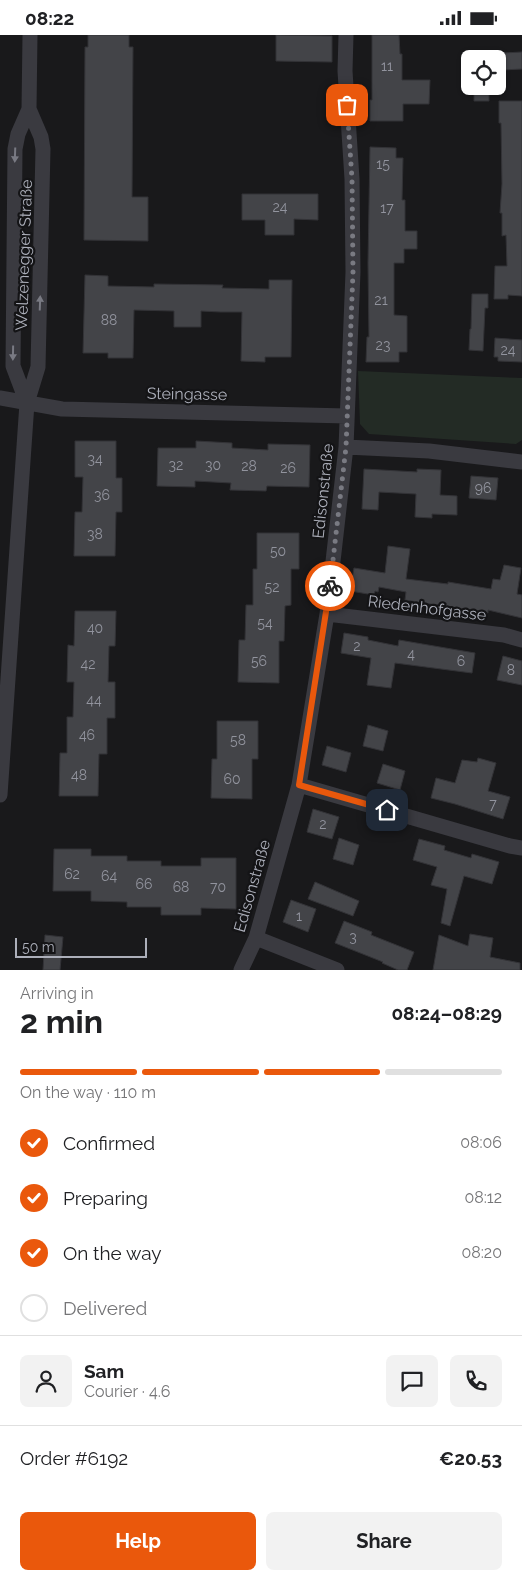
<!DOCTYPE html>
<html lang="en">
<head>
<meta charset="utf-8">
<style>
  body { margin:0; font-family:Raleway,sans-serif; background:#f2f2f2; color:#202124; height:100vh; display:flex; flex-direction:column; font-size:19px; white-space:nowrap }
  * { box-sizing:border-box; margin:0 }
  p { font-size:16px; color:#757577 }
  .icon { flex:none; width:28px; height:28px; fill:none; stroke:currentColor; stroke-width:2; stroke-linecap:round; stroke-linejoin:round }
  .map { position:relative; height:935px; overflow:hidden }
  .side { display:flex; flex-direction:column; background:#fff; flex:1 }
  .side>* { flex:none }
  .fabs { position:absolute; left:461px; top:15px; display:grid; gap:10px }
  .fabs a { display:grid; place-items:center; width:45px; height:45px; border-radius:8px; background:#fff; box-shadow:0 1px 4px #0004; font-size:25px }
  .scale { position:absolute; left:15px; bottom:12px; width:132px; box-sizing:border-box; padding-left:5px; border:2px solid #acafba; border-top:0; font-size:14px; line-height:18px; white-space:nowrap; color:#acafba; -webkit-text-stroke:4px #141416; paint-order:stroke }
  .pin { position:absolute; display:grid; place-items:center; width:42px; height:42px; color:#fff; margin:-21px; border-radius:10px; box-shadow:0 2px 8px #0006 }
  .courier { position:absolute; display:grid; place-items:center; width:50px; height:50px; margin:-25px; border:4px solid #ea580c; border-radius:50%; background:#fff; color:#222; box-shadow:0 1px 6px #0007 }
  .headline em { font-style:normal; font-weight:700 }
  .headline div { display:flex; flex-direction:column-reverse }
  .headline { display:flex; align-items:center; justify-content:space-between; height:85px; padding:0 20px }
  h1 { font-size:32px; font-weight:700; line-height:38px }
  .bar { display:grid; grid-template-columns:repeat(4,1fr); gap:8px 5px; align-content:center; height:60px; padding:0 20px }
  .bar i { height:6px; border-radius:4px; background:#e0e0e0 }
  .bar .active { background:#ea580c }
  .bar p { grid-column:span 4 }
  .line { display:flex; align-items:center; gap:12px; padding:0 20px; border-top:1px solid #e0e0e0 }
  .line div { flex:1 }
  .round { display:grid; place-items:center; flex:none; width:52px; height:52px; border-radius:8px; background:#f2f2f2 }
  ol { padding:0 20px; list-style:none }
  li { display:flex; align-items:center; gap:15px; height:55px }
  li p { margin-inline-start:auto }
  li .icon { padding:5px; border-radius:50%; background:#ea580c; color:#fff; stroke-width:4 }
  li:last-child { color:#757577 }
  li i { width:28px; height:28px; border:2px solid #e0e0e0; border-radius:50% }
  .action { display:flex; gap:10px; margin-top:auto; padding:10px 20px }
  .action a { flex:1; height:58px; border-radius:8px; background:#ea580c; color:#fff; font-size:20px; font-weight:700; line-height:58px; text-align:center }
  .action a+a { background:#f2f2f2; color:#202124 }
  .status { display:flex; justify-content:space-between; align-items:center; height:35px; padding:0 25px; background:#fff; direction:ltr }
  .status svg { height:14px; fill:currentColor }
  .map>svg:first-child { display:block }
  .green { fill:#232b25 }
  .building { fill:#434448; stroke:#333337 }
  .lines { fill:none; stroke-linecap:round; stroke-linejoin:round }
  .street { stroke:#3a3a40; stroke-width:15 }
  .oneway { fill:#797a83 }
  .done { stroke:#797a82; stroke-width:5; stroke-dasharray:0 9 }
  .route { stroke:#ea580c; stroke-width:6 }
  .labels { text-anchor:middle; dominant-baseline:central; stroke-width:4.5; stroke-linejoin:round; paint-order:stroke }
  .number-label { font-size:14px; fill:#92949e }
  .street-label { font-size:16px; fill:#acafba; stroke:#141416 }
</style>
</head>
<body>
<div class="status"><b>08:22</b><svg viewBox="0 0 49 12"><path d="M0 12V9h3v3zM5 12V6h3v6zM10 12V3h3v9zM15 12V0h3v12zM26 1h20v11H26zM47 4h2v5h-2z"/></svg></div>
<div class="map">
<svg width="522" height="935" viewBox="0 0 522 935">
  <rect width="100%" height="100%" fill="#19191b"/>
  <path class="green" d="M358 336 522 343V405L516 409 369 399 360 389Z"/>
  <path class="building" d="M88 0H129V12H133L132 162H148V206L84 205 85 12H88Z
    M276 0 332 1V27L276 26Z
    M372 0H399L400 19H402V45H430L429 69H403V86H370V65H372Z
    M522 17V34L503 35V18Z
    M474 51H489V66H474Z
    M499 66H522V261L508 260V264H494L495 231H507L506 200 502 201V178H500L502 149 501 88H499Z
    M370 112 396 113V123H403L402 165H405V196H417V214H404V228H394V280L407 281V317H399V327H366L367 302H369L368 228Z
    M242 159H318V185L294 184V200H265V185H242Z
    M85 240 108 241V251L154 252V249L223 250 222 253 269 254V245H292L291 322H265V327L241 326 242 277H221L201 276V292H174V276L134 275 133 323H108V318H83Z
    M472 259H488V273H485L483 316 469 315 470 294H471Z
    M495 303 522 305V327L498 326V322H494Z
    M75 406H116V443H122V477H116L115 521H74L75 477H82L83 442H75Z
    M196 406 232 408V413L268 415V409L310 410 309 452 267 451 266 456 230 455 231 448 195 446V452L157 451 158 413H196Z
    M364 434 417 437V434L441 435 440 460 457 461V480L432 479V483L415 482 416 459 379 457 378 475 362 474Z
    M471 441 498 443 496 465 469 463Z
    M257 498H299V534H291V570L285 571 284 606H279V648L238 647 239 605H245L246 570H253V534H257Z
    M388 511 410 514 406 544 448 549V547L491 554 493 544 500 545 504 530 521 533 517 559 522 560V583L488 575V578L405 565 406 557 379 552 378 557 375 556 374 560 350 556 354 533 385 538Z
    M75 576H116L115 611H109L108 647H115V683H107V719H99L98 761H59L60 718H67V682H73L74 647H67L68 610 74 611Z
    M344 598 368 602V605L398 611 399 605 475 618 472 638 395 628 391 653 367 650 371 623 341 618Z
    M503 621 522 626V650L497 645Z
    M217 686H258V724H252V764L211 763 212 724H217Z
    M368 690 388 696 383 716 363 711Z
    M327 711 351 718 346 737 322 730Z
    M478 723 496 728 488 756 510 762 503 784 455 769 431 763 436 743 455 748 462 725 477 727Z
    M383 729 405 736 400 755 377 748Z
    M313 774 339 782 332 804 307 797Z
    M339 803 359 810 353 830 333 824Z
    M419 804 445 811 444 815 471 823 472 819 499 827 492 849 464 841 450 891 441 888 447 854 431 850 437 832 413 825Z
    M54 814H91V821H127V826H161V831H201V823H236V874L201 873V880H161V872H127V867L91 866V856H53Z
    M315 847 359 866 353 881 308 864Z
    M291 865 316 874 308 897 283 887Z
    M344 886 372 897 371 900 414 917 407 935H398L382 928 383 927 335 908Z
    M470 899 493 903 490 922 520 928V935H433L439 900 468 911Z
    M45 900 63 902 60 935H43Z"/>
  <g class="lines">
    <path class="street" d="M0 363 62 374 347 381
      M27 368 13 331 15 114 18 99 29 74 30 0
      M346 412 429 416 522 427
      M327 579 504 600 522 605
      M299 750 510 811 522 813
      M0 760 27 368 38 332 43 114 41 102 29 74
      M256 903 337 935
      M241 935 256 903 299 750 327 579 346 412 353 237 352 144 345 36 346 0"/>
  </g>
  <defs><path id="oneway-solid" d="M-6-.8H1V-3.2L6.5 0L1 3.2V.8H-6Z" transform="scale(1.25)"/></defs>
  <g class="oneway">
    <use href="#oneway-solid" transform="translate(15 120) rotate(92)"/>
    <use href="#oneway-solid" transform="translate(40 268) rotate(-88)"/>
    <use href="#oneway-solid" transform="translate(13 318) rotate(91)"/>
  </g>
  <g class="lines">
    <path class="done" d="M330 551 346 412 353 237 352 144 347 70"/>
    <path class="route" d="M330 551 299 750 387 775"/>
  </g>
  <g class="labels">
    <g class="number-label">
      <text x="387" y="31">11</text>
      <text x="383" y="129">15</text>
      <text x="280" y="172">24</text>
      <text x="387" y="173">17</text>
      <text x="381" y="265">21</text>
      <text x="109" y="285">88</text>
      <text x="383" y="310">23</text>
      <text x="508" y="315">24</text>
      <text x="95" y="424">34</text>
      <text x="176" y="430">32</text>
      <text x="213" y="430">30</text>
      <text x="249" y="431">28</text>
      <text x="288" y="433">26</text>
      <text x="483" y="453">96</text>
      <text x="102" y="460">36</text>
      <text x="95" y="499">38</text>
      <text x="278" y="516">50</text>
      <text x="272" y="552">52</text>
      <text x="265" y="588">54</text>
      <text x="95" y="593">40</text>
      <text x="357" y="611">2</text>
      <text x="411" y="619">4</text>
      <text x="259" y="626">56</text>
      <text x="461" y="626">6</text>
      <text x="88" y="629">42</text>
      <text x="511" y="635">8</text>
      <text x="94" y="665">44</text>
      <text x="87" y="700">46</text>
      <text x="238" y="705">58</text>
      <text x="79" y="740">48</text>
      <text x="232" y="744">60</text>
      <text x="493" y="769">7</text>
      <text x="323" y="789">2</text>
      <text x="72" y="839">62</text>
      <text x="109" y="841">64</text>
      <text x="144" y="849">66</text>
      <text x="181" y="852">68</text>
      <text x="218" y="852">70</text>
      <text x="299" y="881">1</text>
      <text x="353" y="902">3</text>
    </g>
    <g class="street-label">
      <text transform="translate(24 220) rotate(-88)">Welzenegger Straße</text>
      <text transform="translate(187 359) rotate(1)">Steingasse</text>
      <text transform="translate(323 456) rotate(-84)">Edisonstraße</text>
      <text transform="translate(427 573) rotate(7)">Riedenhofgasse</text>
      <text transform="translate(252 851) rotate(-74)">Edisonstraße</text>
    </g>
  </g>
</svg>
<div class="fabs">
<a><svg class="icon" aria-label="locate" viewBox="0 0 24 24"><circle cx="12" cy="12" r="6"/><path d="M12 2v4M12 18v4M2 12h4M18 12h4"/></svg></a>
</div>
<div class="scale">50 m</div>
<div class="pin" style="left:347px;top:70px;background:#ea580c"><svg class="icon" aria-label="bag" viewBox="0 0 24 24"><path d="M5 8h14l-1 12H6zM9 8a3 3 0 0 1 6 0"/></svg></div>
<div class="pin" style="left:387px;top:775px;background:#1f2937"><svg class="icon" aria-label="home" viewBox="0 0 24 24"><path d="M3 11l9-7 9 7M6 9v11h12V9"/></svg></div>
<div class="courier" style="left:330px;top:551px"><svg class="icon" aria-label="bike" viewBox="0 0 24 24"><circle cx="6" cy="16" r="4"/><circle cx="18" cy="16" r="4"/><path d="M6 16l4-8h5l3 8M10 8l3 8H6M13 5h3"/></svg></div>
</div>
<section class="side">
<div class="headline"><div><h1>2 min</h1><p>Arriving in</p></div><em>08:24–08:29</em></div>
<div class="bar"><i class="active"></i><i class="active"></i><i class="active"></i><i></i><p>On the way · 110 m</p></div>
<ol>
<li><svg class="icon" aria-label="check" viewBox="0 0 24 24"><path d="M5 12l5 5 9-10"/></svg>Confirmed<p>08:06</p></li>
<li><svg class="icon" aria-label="check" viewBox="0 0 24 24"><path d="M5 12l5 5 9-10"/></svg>Preparing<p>08:12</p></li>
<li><svg class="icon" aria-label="check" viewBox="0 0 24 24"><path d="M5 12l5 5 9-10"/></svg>On the way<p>08:20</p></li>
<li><i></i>Delivered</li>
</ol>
<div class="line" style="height:90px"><a class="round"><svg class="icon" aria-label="person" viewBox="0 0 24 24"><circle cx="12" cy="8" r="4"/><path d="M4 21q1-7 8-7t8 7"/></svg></a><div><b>Sam</b><p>Courier · 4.6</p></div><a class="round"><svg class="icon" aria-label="chat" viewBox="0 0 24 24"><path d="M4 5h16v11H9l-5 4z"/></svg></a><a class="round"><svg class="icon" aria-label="phone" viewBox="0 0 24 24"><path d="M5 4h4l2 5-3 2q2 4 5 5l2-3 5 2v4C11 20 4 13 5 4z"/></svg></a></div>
<div class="line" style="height:65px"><div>Order #6192</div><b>€20.53</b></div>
<div class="action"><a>Help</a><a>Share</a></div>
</section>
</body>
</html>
